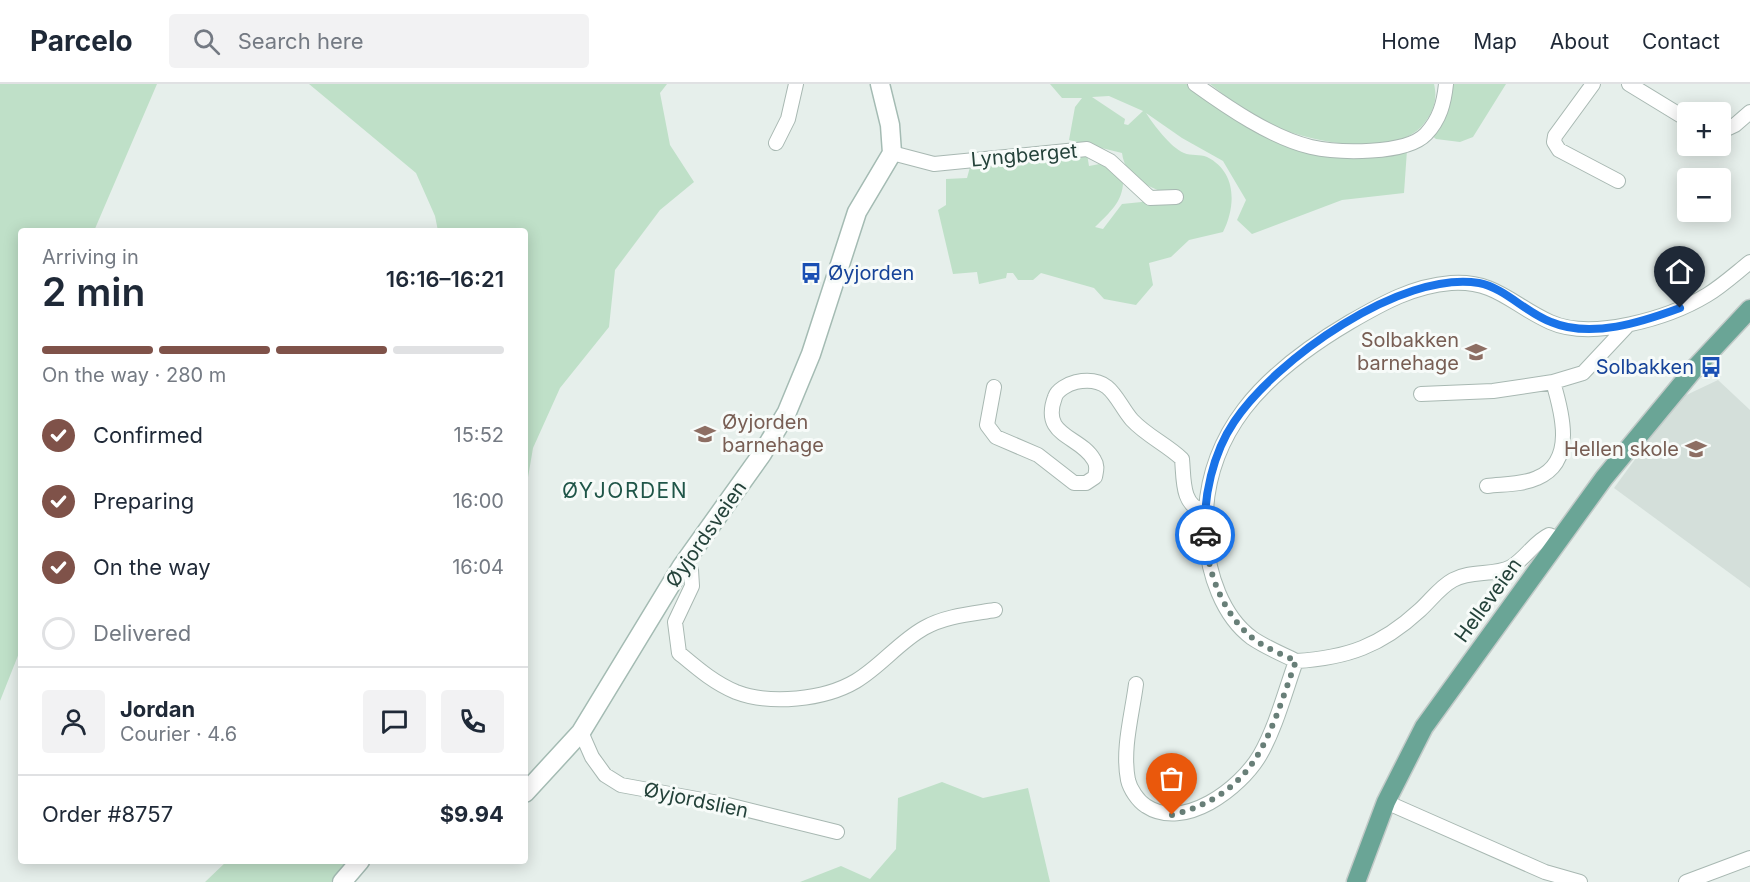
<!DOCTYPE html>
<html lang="en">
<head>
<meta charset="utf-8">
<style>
  body { margin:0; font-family:Inter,sans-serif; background:#f2f2f3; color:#1f2937; height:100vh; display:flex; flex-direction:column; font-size:22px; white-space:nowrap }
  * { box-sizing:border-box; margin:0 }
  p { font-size:20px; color:#747a83 }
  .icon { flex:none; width:33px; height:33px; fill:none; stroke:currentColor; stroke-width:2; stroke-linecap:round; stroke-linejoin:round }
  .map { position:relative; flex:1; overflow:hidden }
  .side { position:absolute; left:18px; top:144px; width:510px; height:636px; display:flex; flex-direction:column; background:#fff; border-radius:6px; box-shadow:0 3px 15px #0003 }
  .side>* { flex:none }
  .tools { position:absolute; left:1677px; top:18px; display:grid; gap:12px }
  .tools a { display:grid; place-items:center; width:54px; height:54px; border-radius:6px; background:#fff; box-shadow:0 3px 15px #0003; font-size:30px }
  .pin { position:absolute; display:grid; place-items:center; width:51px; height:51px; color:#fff; margin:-62px -26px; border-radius:50% 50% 50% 0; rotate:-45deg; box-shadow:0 0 6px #0007 }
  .pin .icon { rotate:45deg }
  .courier { position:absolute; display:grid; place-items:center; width:60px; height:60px; margin:-30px; border:4px solid #1a73e8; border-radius:50%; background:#fff; color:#222; box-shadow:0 2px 8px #0007 }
  .head em { font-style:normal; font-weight:600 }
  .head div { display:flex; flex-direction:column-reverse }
  .head { display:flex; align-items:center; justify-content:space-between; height:102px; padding:0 24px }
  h1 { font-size:39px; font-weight:600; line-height:45px }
  .bar { display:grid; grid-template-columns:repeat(4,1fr); gap:9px 6px; align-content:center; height:72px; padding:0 24px }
  .bar i { height:8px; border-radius:4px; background:#e0e1e3 }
  .bar .on { background:#7f5249 }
  .bar p { grid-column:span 4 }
  .line { display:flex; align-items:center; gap:15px; padding:0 24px; border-top:2px solid #e0e1e3 }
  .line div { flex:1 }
  .round { display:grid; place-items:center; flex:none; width:63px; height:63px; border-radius:6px; background:#f2f2f3 }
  ol { padding:0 24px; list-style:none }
  li { display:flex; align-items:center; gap:18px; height:66px }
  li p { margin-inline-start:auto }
  li .icon { padding:6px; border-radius:50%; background:#7f5249; color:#fff; stroke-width:4 }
  li:last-child { color:#747a83 }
  li i { width:33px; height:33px; border:3px solid #e0e1e3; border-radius:50% }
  header { display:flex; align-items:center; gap:36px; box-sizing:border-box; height:84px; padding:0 30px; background:#fff; border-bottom:2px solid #e0e1e3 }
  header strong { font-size:28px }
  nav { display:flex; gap:33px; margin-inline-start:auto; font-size:21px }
  .search { width:420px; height:54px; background:#f2f2f3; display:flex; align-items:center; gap:15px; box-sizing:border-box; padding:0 21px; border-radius:6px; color:#747a83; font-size:22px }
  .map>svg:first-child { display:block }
  .built { fill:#d4dfda }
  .green { fill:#bfe0c8; fill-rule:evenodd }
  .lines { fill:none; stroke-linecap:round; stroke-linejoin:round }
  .street-casing { stroke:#a8b8b2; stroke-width:16 }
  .secondary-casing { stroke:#a4bbb3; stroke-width:21 }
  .primary-casing { stroke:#c2cac8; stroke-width:21 }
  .street { stroke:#fff; stroke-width:14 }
  .secondary { stroke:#fff; stroke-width:18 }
  .primary { stroke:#6aa596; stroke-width:18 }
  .done { stroke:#687f78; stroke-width:6; stroke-dasharray:0 10.8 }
  .route { stroke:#1a73e8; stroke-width:8 }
  .labels { text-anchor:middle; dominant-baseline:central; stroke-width:6; stroke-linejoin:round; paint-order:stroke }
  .street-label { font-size:20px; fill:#24423a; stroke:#f7fbf9 }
  .transit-label { font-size:20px; fill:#164399; stroke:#f7fbf9; text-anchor:start }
  .education-label { font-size:20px; fill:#785e54; stroke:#f7fbf9; text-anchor:end }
  .neighbourhood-label { font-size:21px; letter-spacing:1.5px; fill:#1f5548; stroke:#f7fbf9 }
</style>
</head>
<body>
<header>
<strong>Parcelo</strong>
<div class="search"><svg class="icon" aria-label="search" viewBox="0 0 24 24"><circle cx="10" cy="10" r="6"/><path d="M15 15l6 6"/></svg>Search here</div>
<nav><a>Home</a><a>Map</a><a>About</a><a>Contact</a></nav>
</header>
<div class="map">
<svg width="1750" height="798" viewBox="0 0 1750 798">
  <rect width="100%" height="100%" fill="#e6efeb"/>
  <path class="built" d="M1718 296 1750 326V504L1614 404 1680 314Z"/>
  <path class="green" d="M0 0H157L94 147H21V564L0 617Z
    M309 0H667L660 9 670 61 694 98 660 126 615 186 609 243 560 304 533 364 525 411V147H438L435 132 416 89Z
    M1050 0H1190L1291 62 1407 66 1404 109 1342 116 1252 150 1237 136 1246 116 1223 77 1182 54 1146 29C1154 41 1170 63 1184 69 1191 72 1200 70 1207 73 1237 88 1236 122 1223 148L1189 156 1171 173 1149 179 1153 201 1136 221 1104 215 1094 204 1041 189 1033 196H1018L1013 189H1007L1006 194 979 200 977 188 953 190 938 126 946 121V95L967 94 970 83 1087 70 1089 82 1105 79 1123 95C1124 117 1110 128 1095 143L1103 145 1122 120 1181 114C1158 107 1125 97 1122 69L1069 56 1075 23 1082 14H1062ZM1109 12 1143 27 1128 41 1124 40 1125 35 1092 13Z
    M1210 0H1434C1438 16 1433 29 1422 42 1388 78 1292 55 1254 33 1238 24 1225 11 1210 0Z
    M1454 0H1506L1473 53 1460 58 1436 55 1431 51Z
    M942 698 983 714 1028 704 1050 798H800L841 782 870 795 896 765 898 714Z
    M227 777H347L331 798H205Z"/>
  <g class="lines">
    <defs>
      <path id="street" d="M1195 0C1227 23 1272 54 1311 63 1338 69 1406 71 1426 50 1440 35 1444 19 1446 0
        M1593 0 1555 52 1554 58 1559 66 1618 97
        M1629 0 1688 36
        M1720 48 1735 41 1750 28
        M776 59 788 35 796 0
        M892 69 934 80 1087 65 1110 77 1150 114 1176 113
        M994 303 987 341 996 353 1038 371 1074 399H1086L1095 393C1096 387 1098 382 1094 376 1080 351 1040 353 1055 313 1057 306 1068 300 1076 298 1086 296 1098 296 1107 303 1117 311 1123 326 1132 336 1147 352 1166 360 1182 375 1184 394 1181 422 1204 427
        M1421 310 1493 307 1553 298
        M1487 402C1503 400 1522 401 1537 394 1576 378 1562 328 1553 298L1583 289 1628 241
        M682 482 691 486 692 502 675 538 679 569C697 584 714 599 736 608 770 621 824 616 856 597 881 582 899 558 924 544 945 532 971 530 995 526
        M1296 577C1282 570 1265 563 1252 554 1222 532 1208 489 1206 454 1199 349 1267 287 1350 238 1383 219 1413 202 1451 199 1496 196 1512 221 1550 238 1592 257 1669 234 1707 211 1722 202 1736 189 1750 178
        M1136 600C1132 631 1122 665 1128 696 1130 705 1138 717 1146 722 1184 747 1240 705 1260 671 1276 643 1285 608 1296 577 1347 574 1381 562 1420 526 1431 516 1440 503 1453 496 1471 486 1494 492 1511 483 1526 474 1534 458 1549 451L1559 455
        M581 648 592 673 605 691 621 701 724 720 837 748
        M1386 718 1545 788 1580 798
        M1686 798 1750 774"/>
      <path id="secondary" d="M525 709 581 648 682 482 762 370 787 328 811 270 857 128 892 69 890 41 880 0
        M342 798 360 777"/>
      <path id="primary" d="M1356 798 1386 718 1424 643 1604 394 1695 284 1750 225"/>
    </defs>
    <use href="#street" class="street-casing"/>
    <use href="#secondary" class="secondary-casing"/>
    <use href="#primary" class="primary-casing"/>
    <use href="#street" class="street"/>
    <use href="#secondary" class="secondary"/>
    <use href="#primary" class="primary"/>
  </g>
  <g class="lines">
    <path class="done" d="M1172 731C1258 709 1269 651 1296 577 1282 570 1262 563 1250 552 1221 526 1208 488 1205 451"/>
    <path class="route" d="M1205 451C1203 413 1213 369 1234 338 1275 276 1401 186 1479 199 1505 204 1526 229 1551 238 1591 255 1642 238 1680 224"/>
  </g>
  <defs>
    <symbol id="bus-bare" viewBox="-9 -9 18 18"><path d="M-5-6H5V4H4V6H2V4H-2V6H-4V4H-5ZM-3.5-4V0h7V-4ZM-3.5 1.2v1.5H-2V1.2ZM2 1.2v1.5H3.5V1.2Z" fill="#1a4fb4" stroke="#f7fbf9" stroke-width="2.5" paint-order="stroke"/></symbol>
    <symbol id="school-bare" viewBox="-9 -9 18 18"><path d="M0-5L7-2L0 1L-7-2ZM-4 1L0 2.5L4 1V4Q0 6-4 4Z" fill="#8d6e63" stroke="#f7fbf9" stroke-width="2.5" paint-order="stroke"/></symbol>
  </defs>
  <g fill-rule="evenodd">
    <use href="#bus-bare" x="796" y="174" width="30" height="30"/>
    <use href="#school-bare" x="1461" y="253" width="30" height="30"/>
    <use href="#bus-bare" x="1696" y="268" width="30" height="30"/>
    <use href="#school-bare" x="690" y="335" width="30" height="30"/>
    <use href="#school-bare" x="1681" y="350" width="30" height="30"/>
  </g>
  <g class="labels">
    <g class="street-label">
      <text transform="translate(1024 71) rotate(-5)">Lyngberget</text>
      <text transform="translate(706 450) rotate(-55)">Øyjordsveien</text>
      <text transform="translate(1488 516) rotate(-54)">Helleveien</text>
      <text transform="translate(696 716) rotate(12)">Øyjordslien</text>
    </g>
    <g class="transit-label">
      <text x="828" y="189">Øyjorden</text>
      <text x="1694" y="283" text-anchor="end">Solbakken</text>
    </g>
    <g class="education-label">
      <text x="1459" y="256">Solbakken<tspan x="1459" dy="23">barnehage</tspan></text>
      <text x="722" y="338" text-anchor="start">Øyjorden<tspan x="722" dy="23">barnehage</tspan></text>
      <text x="1679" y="365">Hellen skole</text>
    </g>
    <g class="neighbourhood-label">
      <text x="625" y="406">ØYJORDEN</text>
    </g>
  </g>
</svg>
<div class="tools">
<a>+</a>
<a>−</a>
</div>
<div class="pin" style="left:1172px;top:731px;background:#ea580c"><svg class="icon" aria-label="bag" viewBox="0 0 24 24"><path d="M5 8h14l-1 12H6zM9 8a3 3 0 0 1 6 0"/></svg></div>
<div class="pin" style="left:1680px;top:224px;background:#1f2937"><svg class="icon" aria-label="home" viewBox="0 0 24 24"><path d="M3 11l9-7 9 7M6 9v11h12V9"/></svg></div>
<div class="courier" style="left:1205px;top:451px"><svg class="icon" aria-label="car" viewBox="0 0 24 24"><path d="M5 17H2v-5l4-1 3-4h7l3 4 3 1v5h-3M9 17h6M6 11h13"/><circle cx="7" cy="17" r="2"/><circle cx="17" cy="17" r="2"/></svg></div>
<section class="side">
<div class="head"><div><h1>2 min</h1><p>Arriving in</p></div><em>16:16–16:21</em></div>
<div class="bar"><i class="on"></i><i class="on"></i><i class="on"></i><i></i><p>On the way · 280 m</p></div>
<ol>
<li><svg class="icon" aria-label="check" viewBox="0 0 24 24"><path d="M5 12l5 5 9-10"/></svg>Confirmed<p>15:52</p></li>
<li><svg class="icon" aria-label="check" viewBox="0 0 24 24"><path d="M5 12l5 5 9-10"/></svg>Preparing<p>16:00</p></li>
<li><svg class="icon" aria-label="check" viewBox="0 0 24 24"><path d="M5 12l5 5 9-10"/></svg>On the way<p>16:04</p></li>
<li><i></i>Delivered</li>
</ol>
<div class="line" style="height:108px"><a class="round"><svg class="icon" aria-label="person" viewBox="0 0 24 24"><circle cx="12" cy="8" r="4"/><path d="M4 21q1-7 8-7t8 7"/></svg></a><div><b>Jordan</b><p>Courier · 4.6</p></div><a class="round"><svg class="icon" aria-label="chat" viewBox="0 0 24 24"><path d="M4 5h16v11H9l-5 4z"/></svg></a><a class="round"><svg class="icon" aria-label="phone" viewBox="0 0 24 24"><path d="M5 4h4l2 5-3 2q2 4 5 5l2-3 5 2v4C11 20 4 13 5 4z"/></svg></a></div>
<div class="line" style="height:78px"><div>Order #8757</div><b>$9.94</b></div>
</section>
</div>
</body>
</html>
